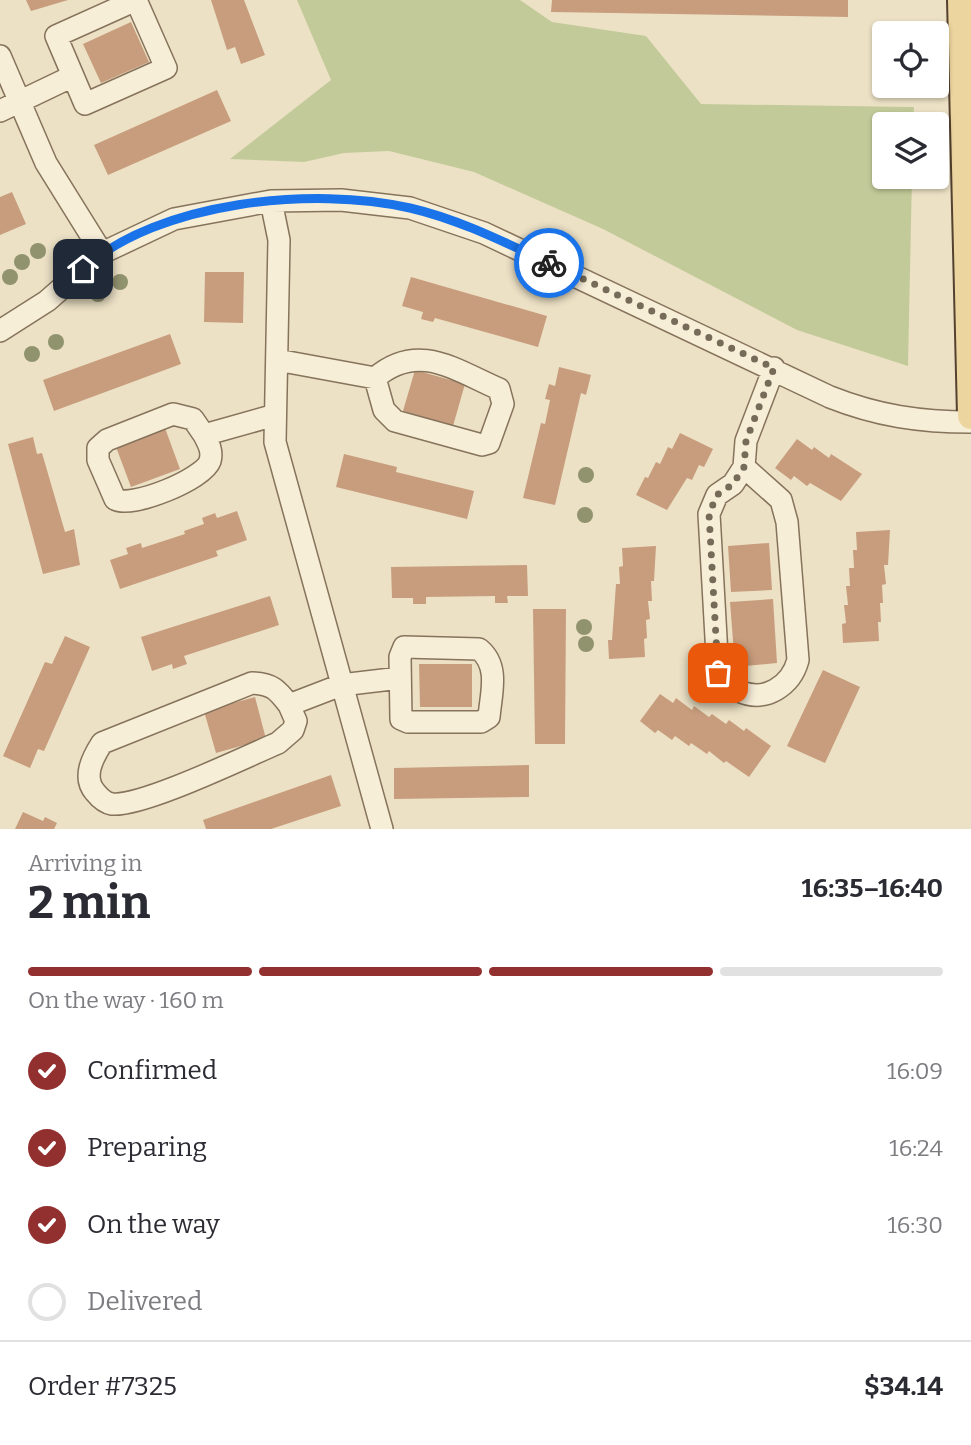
<!DOCTYPE html>
<html lang="en">
<head>
<meta charset="utf-8">
<style>
  body { margin:0; font-family:Bitter,serif; background:#f2f2f3; color:#2b2b33; height:100vh; display:flex; flex-direction:column; font-size:26px; white-space:nowrap }
  * { box-sizing:border-box; margin:0 }
  p { font-size:23px; color:#7c7c81 }
  .icon { flex:none; width:38px; height:38px; fill:none; stroke:currentColor; stroke-width:2; stroke-linecap:round; stroke-linejoin:round }
  .map { position:relative; height:829px; overflow:hidden }
  .sheet { display:flex; flex-direction:column; background:#fff; flex:1 }
  .sheet>* { flex:none }
  .buttons { position:absolute; left:872px; top:21px; display:grid; gap:14px }
  .buttons a { display:grid; place-items:center; width:77px; height:77px; border-radius:7px; background:#fff; box-shadow:0 2px 5px #0004; font-size:35px }
  .pin { position:absolute; display:grid; place-items:center; width:60px; height:60px; color:#fff; margin:-30px; border-radius:14px; box-shadow:0 4px 10px #0006 }
  .courier { position:absolute; display:grid; place-items:center; width:70px; height:70px; margin:-35px; border:5px solid #1a73e8; border-radius:50%; background:#fff; color:#222; box-shadow:0 2px 9px #0007 }
  .summary em { font-style:normal; font-weight:700 }
  .summary div { display:flex; flex-direction:column-reverse }
  .summary { display:flex; align-items:center; justify-content:space-between; height:119px; padding:0 28px }
  h1 { font-size:46px; font-weight:700; line-height:52px }
  .bar { display:grid; grid-template-columns:repeat(4,1fr); gap:10px 7px; align-content:center; height:84px; padding:0 28px }
  .bar i { height:9px; border-radius:5px; background:#e1e1e2 }
  .bar .current { background:#922f2f }
  .bar p { grid-column:span 4 }
  .line { display:flex; align-items:center; gap:18px; padding:0 28px; border-top:2px solid #e1e1e2 }
  .line div { flex:1 }
  ol { padding:0 28px; list-style:none }
  li { display:flex; align-items:center; gap:21px; height:77px }
  li p { margin-inline-start:auto }
  li .icon { padding:7px; border-radius:50%; background:#922f2f; color:#fff; stroke-width:4 }
  li:last-child { color:#7c7c81 }
  li i { width:38px; height:38px; border:4px solid #e1e1e2; border-radius:50% }
  .map>svg:first-child { display:block }
  .green { fill:#c3ca99 }
  .building { fill:#c89d7d }
  .lines { fill:none; stroke-linecap:round; stroke-linejoin:round }
  .minor-casing { stroke:#86735c; stroke-width:24 }
  .major-casing { stroke:#544130; stroke-width:30 }
  .minor { stroke:#f7eed8; stroke-width:21 }
  .major { stroke:#edd59f; stroke-width:26 }
  .tree { fill:#91926e }
  .done { stroke:#766b59; stroke-width:7; stroke-dasharray:0 12.6 }
  .route { stroke:#1a73e8; stroke-width:9 }
</style>
</head>
<body>
<div class="map">
<svg width="971" height="829" viewBox="0 0 971 829">
  <rect width="100%" height="100%" fill="#ece1c5"/>
  <path class="green" d="M297 0H520L552 22 646 36 701 104 914 107 913 124H884V177H912L908 366 797 330 603 229 474 172 389 151 344 153 304 162 230 159 331 80Z"/>
  <path class="building" d="M26 0H68L31 11Z
    M211 0H244L265 55 241 64 235 47 227 50Z
    M552 0H848V17L551 12Z
    M131 22 149 62 101 83 83 44Z
    M217 90 231 121 108 175 94 145Z
    M12 192 26 224 0 235V197Z
    M205 272H244L243 323 204 322Z
    M411 277 547 316 538 347 435 318 433 322 421 319 423 312 402 306Z
    M170 334 181 364 54 411 43 380Z
    M559 367 591 375 586 395 581 393 555 505 523 498 541 423 545 424 550 400 545 399 549 384 555 386Z
    M415 370 465 384 453 426 403 411Z
    M165 428 180 469 131 487 116 447Z
    M680 433 713 449 704 467 699 465 692 480 687 478 667 510 636 495 645 477 648 478 656 462 660 464 668 447 672 449Z
    M33 437 37 454 42 453 65 532 74 529 80 565 43 574 8 444Z
    M797 439 812 450 814 447 829 458 831 454 862 474 841 501 810 483 807 486 794 476 791 480 775 468Z
    M344 454 397 467 396 472 474 491 467 519 336 487Z
    M237 511 247 540 216 551 218 556 120 589 110 560 128 554 126 548 141 543 142 548 185 534 184 531 204 524 202 518 215 513 217 518Z
    M890 530 888 565H884L886 584 882 585 883 603H880L881 622H878L879 641 843 643 842 624 846 623 844 605H848L846 586H850L849 568H854L853 550H857L856 532Z
    M769 543 772 590 731 592 728 546Z
    M656 546 654 581H651L652 601H648L650 619 646 620 647 638 644 639 645 657 609 659 608 640H612L616 584H620L619 567 623 566 622 548Z
    M527 565 528 596H507L508 603H495V596L426 597V604H413V598H392L391 567Z
    M270 596 279 625 184 656 187 664 173 669 172 664 152 671 141 637Z
    M773 599 777 663 735 667 730 602Z
    M533 609H566L565 744H535Z
    M65 636 90 647 44 751 38 749 30 768 3 756 45 662 52 664Z
    M419 664H472V707H420Z
    M823 670 860 687 825 763 787 746Z
    M660 694 673 703 676 698 692 710 694 706 709 717 712 714 726 724 729 720 744 731 746 728 771 746 749 777 726 761 724 763 709 751 707 754 691 743 689 746 675 736 672 740 658 730 655 733 640 721Z
    M255 697 266 739 216 753 204 711Z
    M529 765V797L394 799V768Z
    M331 775 341 806 271 829H206L203 820Z
    M23 812 43 821 45 817 57 823 54 829H15Z"/>
  <g class="lines">
    <defs>
      <path id="minor" d="M136 0 166 68 85 104 56 36Z
        M0 56 46 163 102 253
        M0 111 73 76
        M271 201 279 240 275 442 382 829
        M0 331 47 301 102 253 174 219 271 201 341 200 410 208 484 233 830 397C878 416 920 422 971 422
        M277 360 375 378C418 341 455 370 499 389L503 404 489 443 482 445 395 421 384 410 375 378
        M204 435C208 443 213 451 210 461 204 479 131 509 115 499L98 460V448L107 440 173 414 193 419 204 435 275 415
        M744 467 781 500 787 522 798 660C791 686 765 703 739 691 731 688 724 679 718 673L709 514 717 495 733 484 744 467 746 441 774 368
        M404 647 479 649C500 666 491 693 489 717L481 722H408L401 719 400 657Z
        M289 705 296 721 293 730 278 743C245 757 142 807 112 804 105 803 99 797 95 792 82 777 93 757 102 743L252 683C272 684 277 689 289 705L341 685 400 678"/>
      <path id="major" d="M961 0 971 416"/>
    </defs>
    <use href="#minor" class="minor-casing"/>
    <use href="#major" class="major-casing"/>
    <use href="#minor" class="minor"/>
    <use href="#major" class="major"/>
  </g>
  <g class="tree">
    <circle cx="38" cy="251" r="8"/>
    <circle cx="22" cy="262" r="8"/>
    <circle cx="10" cy="277" r="8"/>
    <circle cx="120" cy="282" r="8"/>
    <circle cx="98" cy="294" r="8"/>
    <circle cx="56" cy="342" r="8"/>
    <circle cx="32" cy="354" r="8"/>
    <circle cx="586" cy="475" r="8"/>
    <circle cx="585" cy="515" r="8"/>
    <circle cx="584" cy="627" r="8"/>
    <circle cx="586" cy="644" r="8"/>
  </g>
  <g class="lines">
    <path class="done" d="M549 263 774 368 746 441 744 467 733 484 717 495 709 514 718 673"/>
    <path class="route" d="M83 269C158 201 314 186 410 208 458 219 504 242 549 263"/>
  </g>
</svg>
<div class="buttons">
<a><svg class="icon" aria-label="locate" viewBox="0 0 24 24"><circle cx="12" cy="12" r="6"/><path d="M12 2v4M12 18v4M2 12h4M18 12h4"/></svg></a>
<a><svg class="icon" aria-label="layers" viewBox="0 0 24 24"><path d="M12 4l9 5-9 5-9-5zM3 14l9 5 9-5"/></svg></a>
</div>
<div class="pin" style="left:718px;top:673px;background:#ea580c"><svg class="icon" aria-label="bag" viewBox="0 0 24 24"><path d="M5 8h14l-1 12H6zM9 8a3 3 0 0 1 6 0"/></svg></div>
<div class="pin" style="left:83px;top:269px;background:#1f2937"><svg class="icon" aria-label="home" viewBox="0 0 24 24"><path d="M3 11l9-7 9 7M6 9v11h12V9"/></svg></div>
<div class="courier" style="left:549px;top:263px"><svg class="icon" aria-label="bike" viewBox="0 0 24 24"><circle cx="6" cy="16" r="4"/><circle cx="18" cy="16" r="4"/><path d="M6 16l4-8h5l3 8M10 8l3 8H6M13 5h3"/></svg></div>
</div>
<section class="sheet">
<div class="summary"><div><h1>2 min</h1><p>Arriving in</p></div><em>16:35–16:40</em></div>
<div class="bar"><i class="current"></i><i class="current"></i><i class="current"></i><i></i><p>On the way · 160 m</p></div>
<ol>
<li><svg class="icon" aria-label="check" viewBox="0 0 24 24"><path d="M5 12l5 5 9-10"/></svg>Confirmed<p>16:09</p></li>
<li><svg class="icon" aria-label="check" viewBox="0 0 24 24"><path d="M5 12l5 5 9-10"/></svg>Preparing<p>16:24</p></li>
<li><svg class="icon" aria-label="check" viewBox="0 0 24 24"><path d="M5 12l5 5 9-10"/></svg>On the way<p>16:30</p></li>
<li><i></i>Delivered</li>
</ol>
<div class="line" style="height:91px"><div>Order #7325</div><b>$34.14</b></div>
</section>
</body>
</html>
